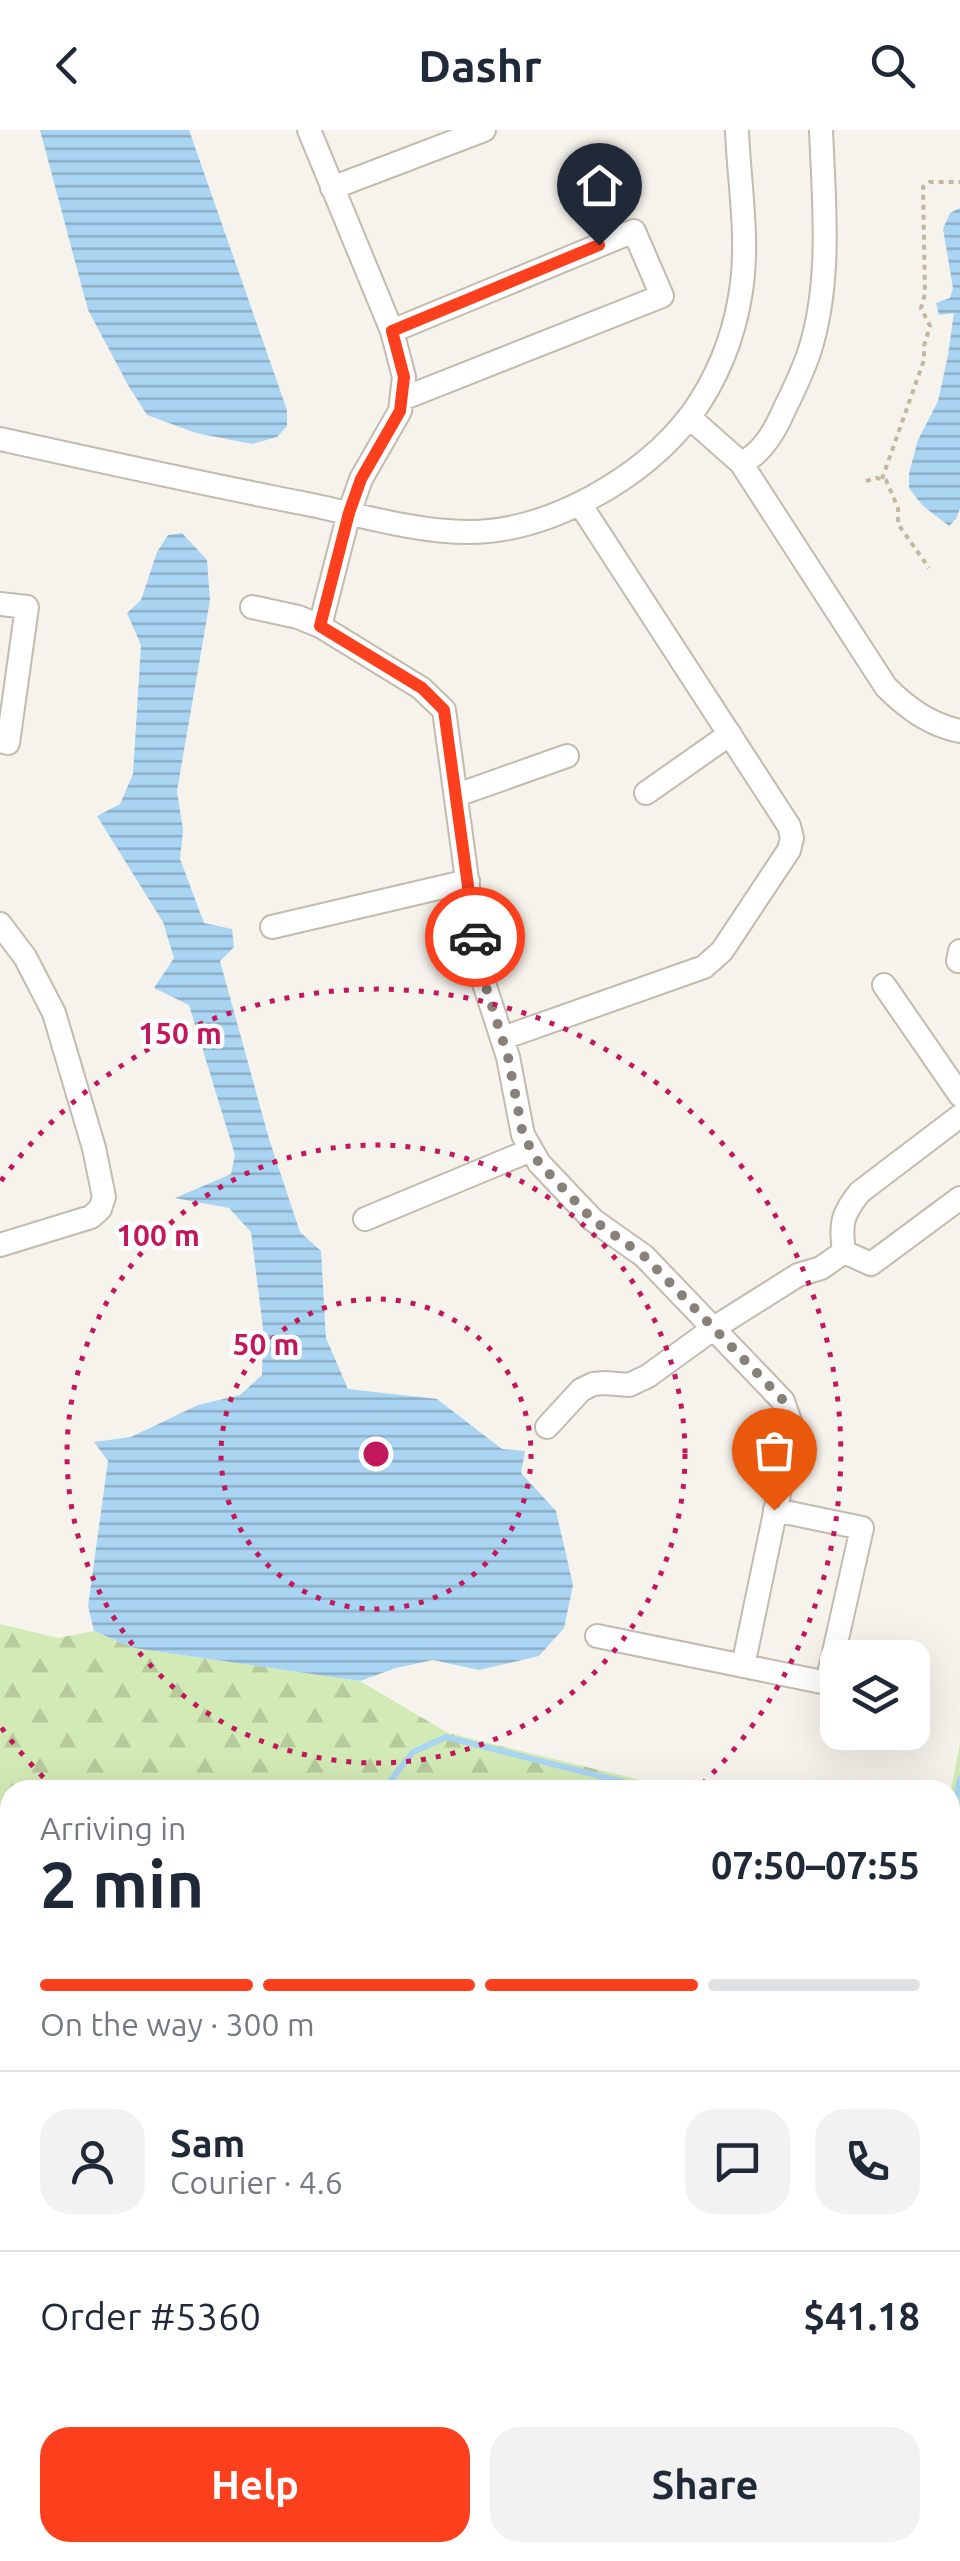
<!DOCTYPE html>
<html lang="en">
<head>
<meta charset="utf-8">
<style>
  body { margin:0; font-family:Ubuntu,sans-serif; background:#f2f2f3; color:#1f2937; height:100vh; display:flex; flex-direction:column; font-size:38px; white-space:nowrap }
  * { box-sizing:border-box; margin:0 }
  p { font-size:32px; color:#747a83 }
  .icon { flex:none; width:55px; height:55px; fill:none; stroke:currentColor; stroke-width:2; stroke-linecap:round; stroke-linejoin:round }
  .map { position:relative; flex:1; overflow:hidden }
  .side { position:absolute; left:0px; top:1650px; width:960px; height:782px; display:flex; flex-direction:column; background:#fff; border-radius:30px 30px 0 0; box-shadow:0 10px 40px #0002 }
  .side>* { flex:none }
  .fabs { position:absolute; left:820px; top:1510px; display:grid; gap:20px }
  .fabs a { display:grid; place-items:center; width:110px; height:110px; border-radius:20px; background:#fff; box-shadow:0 10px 40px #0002; font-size:50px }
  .pin { position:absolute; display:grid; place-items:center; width:85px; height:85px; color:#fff; margin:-102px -42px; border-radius:50% 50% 50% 0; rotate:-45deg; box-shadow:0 0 10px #0007 }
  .pin .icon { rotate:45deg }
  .courier { position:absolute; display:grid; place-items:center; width:100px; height:100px; margin:-50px; border:8px solid #fc3f1d; border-radius:50%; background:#fff; color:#222; box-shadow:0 2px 12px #0007 }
  .summary em { font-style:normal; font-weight:600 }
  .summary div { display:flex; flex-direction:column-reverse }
  .summary { display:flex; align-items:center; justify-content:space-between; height:170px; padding:0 40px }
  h1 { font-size:65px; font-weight:600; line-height:75px }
  .bar { display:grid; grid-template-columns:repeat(4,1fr); gap:15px 10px; align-content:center; height:120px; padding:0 40px }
  .bar i { height:12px; border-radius:8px; background:#e0e1e3 }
  .bar .on { background:#fc3f1d }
  .bar p { grid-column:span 4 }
  .line { display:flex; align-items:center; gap:25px; padding:0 40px; border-top:2px solid #e0e1e3 }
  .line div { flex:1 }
  .round { display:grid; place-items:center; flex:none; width:105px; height:105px; border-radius:30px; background:#f2f2f3 }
  .primary-button { display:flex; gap:20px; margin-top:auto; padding:20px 40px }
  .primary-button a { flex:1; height:115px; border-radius:30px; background:#fc3f1d; color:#fff; font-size:40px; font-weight:600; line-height:115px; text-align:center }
  .primary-button a+a { background:#f2f2f3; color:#1f2937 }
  header { display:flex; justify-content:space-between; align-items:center; height:130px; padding:0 40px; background:#fff; font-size:45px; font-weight:600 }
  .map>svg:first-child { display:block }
  .forest { fill:url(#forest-firs) }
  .water { fill:url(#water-rules) }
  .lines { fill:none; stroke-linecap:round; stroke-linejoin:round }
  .stream { stroke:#a9d4f2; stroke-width:6 }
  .service-casing { stroke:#c2bbae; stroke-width:15 }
  .minor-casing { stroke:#c2bbae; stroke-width:26 }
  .path { stroke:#c4b79f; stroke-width:4; stroke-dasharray:5 5; stroke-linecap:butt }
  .service { stroke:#fff; stroke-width:11 }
  .minor { stroke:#fff; stroke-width:22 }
  .done { stroke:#878178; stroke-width:10; stroke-dasharray:0 18 }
  .route { stroke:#fc3f1d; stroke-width:12 }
  .ring { fill:none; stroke:#c2185b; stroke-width:5; stroke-dasharray:5 10 }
  .centre { fill:#c2185b; stroke:#fff; stroke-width:5 }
  .ring-label { font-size:30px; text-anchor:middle; font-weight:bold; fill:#c2185b; stroke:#fff; stroke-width:9; stroke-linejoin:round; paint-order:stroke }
</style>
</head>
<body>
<header><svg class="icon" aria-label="back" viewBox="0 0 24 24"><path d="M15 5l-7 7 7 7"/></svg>Dashr<svg class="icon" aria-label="search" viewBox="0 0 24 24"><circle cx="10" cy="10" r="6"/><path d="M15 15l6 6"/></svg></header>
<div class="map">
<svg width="960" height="2431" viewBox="0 0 960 2431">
  <defs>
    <pattern id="forest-firs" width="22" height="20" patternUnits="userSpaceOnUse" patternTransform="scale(2.5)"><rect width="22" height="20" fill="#d2eab5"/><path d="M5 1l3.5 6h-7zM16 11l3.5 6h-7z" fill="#b6ca9c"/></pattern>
    <pattern id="water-rules" width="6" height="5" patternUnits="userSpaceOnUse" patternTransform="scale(2.5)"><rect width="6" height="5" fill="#a9d4f2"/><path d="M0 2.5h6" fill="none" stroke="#8caec5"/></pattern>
  </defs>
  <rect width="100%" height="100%" fill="#f6f3ec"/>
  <path class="forest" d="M0 1494 58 1508 94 1501 134 1518 360 1551 448 1603 681 1660H10V2171L0 2173Z
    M960 1613V1723H950V1665Z
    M169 2423H336L337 2431H172Z"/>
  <path class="water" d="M40 0H189L287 280V296L277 307 252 314 196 303 147 285 128 255 88 180Z
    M960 78V378L956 389 949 396 922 375 909 358V343L918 310 938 271 948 225 954 183 939 185 936 173 950 168 953 158 943 99 950 83Z
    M182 403 207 430 210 470 177 661 183 700 180 729 204 793 232 799 234 817 220 831 269 1009 300 1102 321 1121 326 1208 348 1259 437 1269 502 1319 525 1321 521 1343 556 1381 573 1455 564 1498 539 1526 479 1540 433 1530 396 1538 360 1551 134 1518 94 1501 88 1476 108 1331 94 1312 131 1307 198 1275 240 1265 262 1245 263 1198 251 1102 229 1078 175 1068 231 1044 235 1025 189 875 154 858 174 828 163 792 97 686 120 674 133 644 141 515 127 483 141 470 157 422 168 405Z
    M10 2171V2422L169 2423 172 2431H0V2173Z"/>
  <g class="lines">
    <path class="stream" d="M383 1660 413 1622 446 1607 655 1660
      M950 1702 960 1649
      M950 1799 952 1819 960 1846
      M0 2090 10 2087"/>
    <defs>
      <path id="service" d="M950 2238 960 2234
        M950 2292 960 2287
        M928 2422 930 2431"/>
      <path id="minor" d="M309 0 392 201 404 247 400 281 361 349 349 383 320 496
        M332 58 484 0
        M392 201 634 101 662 166 402 269
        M689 287 741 333 886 557C907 578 930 595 960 601
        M0 309C104 332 208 355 312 375 363 386 417 402 469 402 549 402 643 348 691 285 716 250 733 209 740 167 750 112 739 55 737 0
        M741 333C762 324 775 301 784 280 793 262 802 243 809 223 832 152 824 74 821 0
        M0 474 27 477 8 613 0 611
        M252 477 298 487 320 496 421 558 444 580 479 838 508 927 523 1005 539 1033 593 1090 644 1126 783 1271 791 1294V1306L743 1536
        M646 663 730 604
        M457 665 567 626
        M0 794 25 827 54 883 94 1018 104 1067 100 1079 91 1087 0 1115
        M272 797 468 751
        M958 831 960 821
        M884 855 960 965
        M503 908 704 837 722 821 789 720 792 708 789 696 580 374
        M365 1089 531 1020
        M844 1122C840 1094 842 1084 860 1062L960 986
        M844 1122 871 1134 960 1068
        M547 1297 581 1260 593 1254 605 1253 629 1255 648 1246 714 1198 798 1145 821 1138 844 1122
        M597 1506 827 1553 862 1398 775 1380
        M950 1935 960 1933
        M702 2422 707 2431
        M867 2422 871 2431"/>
    </defs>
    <use href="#service" class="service-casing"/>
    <use href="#minor" class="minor-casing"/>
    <path class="path" d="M882 349 924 230V216L930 196 921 178 925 164 923 57 930 52H960
      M866 351 876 348 886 350 898 378V394L929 438"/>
    <use href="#service" class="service"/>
    <use href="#minor" class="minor"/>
  </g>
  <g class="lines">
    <path class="done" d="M475 807 480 838 508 927 523 1005 539 1033 593 1090 644 1126 783 1270 791 1294V1306L774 1380"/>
    <path class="route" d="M475 807 444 580 422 558 320 496 349 383 361 349 400 281 404 247 392 201 599 115"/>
  </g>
  <g class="ring">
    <circle cx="376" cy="1324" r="155"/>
    <circle cx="376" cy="1324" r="309"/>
    <path d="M54 1658A464 464 0 0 1 1 1597M1 1051A464 464 0 1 1 698 1658"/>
  </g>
  <circle cx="376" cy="1324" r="15" class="centre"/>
  <g class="ring-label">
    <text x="180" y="914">150 m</text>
    <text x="158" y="1116">100 m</text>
    <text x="266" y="1225">50 m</text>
  </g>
</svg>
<div class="fabs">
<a><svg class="icon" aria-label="layers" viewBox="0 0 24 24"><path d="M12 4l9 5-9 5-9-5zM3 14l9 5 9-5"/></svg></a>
</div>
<div class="pin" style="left:774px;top:1380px;background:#ea580c"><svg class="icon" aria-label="bag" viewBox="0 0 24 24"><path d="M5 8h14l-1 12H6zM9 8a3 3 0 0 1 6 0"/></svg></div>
<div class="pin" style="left:599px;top:115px;background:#1f2937"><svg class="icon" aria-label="home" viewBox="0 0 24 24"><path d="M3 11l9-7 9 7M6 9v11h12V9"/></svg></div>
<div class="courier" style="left:475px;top:807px"><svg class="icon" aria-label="car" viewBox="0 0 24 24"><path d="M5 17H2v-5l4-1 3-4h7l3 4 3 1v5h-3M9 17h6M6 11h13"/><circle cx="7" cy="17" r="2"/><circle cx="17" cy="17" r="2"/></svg></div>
<section class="side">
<div class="summary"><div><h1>2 min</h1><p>Arriving in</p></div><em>07:50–07:55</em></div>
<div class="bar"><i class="on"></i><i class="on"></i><i class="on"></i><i></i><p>On the way · 300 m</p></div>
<div class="line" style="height:180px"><a class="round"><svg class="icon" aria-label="person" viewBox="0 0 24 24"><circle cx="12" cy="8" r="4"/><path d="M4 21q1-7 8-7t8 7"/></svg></a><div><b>Sam</b><p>Courier · 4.6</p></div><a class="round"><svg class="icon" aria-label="chat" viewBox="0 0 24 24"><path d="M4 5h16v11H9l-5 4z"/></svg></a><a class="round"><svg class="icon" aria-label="phone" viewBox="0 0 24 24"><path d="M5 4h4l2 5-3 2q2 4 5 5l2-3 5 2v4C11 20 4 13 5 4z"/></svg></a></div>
<div class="line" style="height:130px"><div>Order #5360</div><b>$41.18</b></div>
<div class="primary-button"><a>Help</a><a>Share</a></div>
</section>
</div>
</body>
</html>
